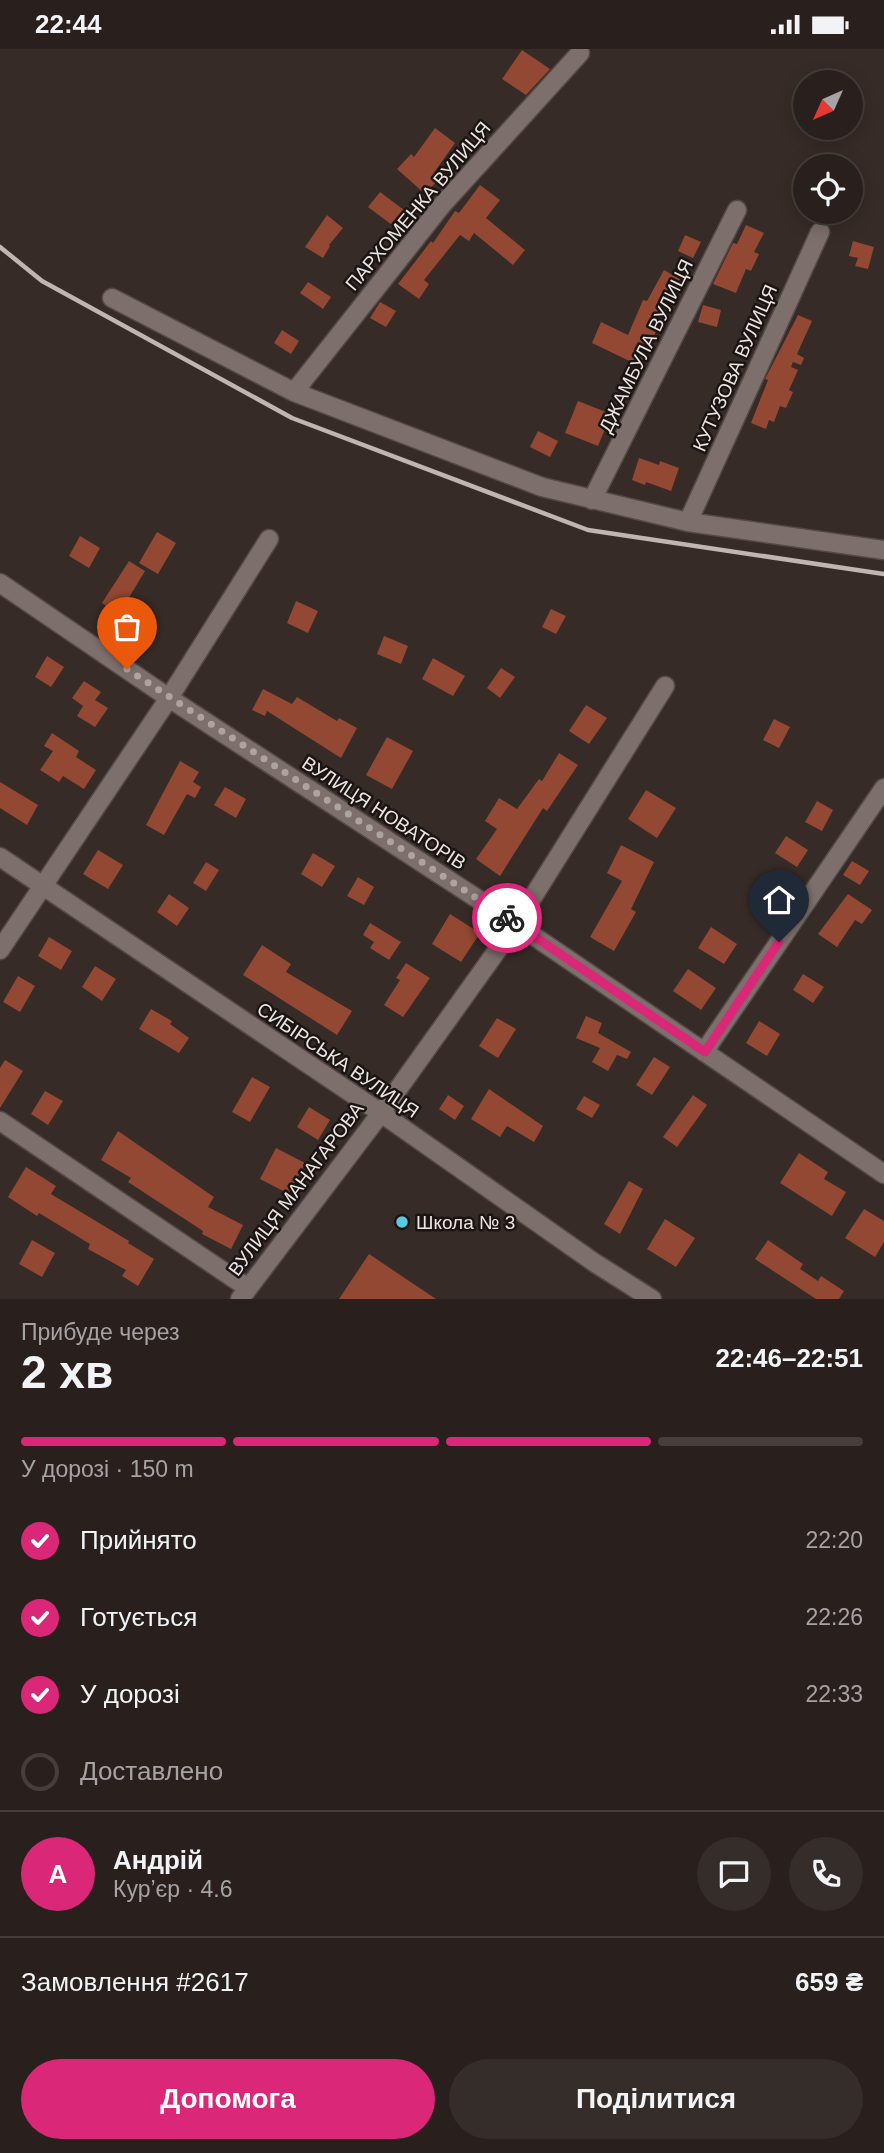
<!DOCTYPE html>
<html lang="uk">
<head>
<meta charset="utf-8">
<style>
  body { margin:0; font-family:Helvetica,sans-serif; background:#352d2a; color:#f1f3f6; height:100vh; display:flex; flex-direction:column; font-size:26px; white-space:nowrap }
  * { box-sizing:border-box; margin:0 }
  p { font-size:23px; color:#a5a3a4 }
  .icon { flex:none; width:38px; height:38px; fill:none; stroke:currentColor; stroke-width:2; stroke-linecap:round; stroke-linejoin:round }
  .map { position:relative; height:1250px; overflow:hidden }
  .side { display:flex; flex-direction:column; background:#29201d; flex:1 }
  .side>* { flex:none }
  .needle { width:46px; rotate:225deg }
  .fabs { position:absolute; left:793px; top:21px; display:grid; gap:14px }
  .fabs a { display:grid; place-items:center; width:70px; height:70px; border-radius:50%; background:#29201d; box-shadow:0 4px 18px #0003,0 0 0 2px #453e3b; font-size:35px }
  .pin { position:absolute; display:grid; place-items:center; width:60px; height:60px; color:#fff; margin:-72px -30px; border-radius:50% 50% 50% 0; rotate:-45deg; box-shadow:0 0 7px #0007 }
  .pin .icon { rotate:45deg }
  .courier { position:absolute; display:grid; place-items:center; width:70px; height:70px; margin:-35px; border:5px solid #db2777; border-radius:50%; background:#fff; color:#222; box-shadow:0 2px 9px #0007 }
  .head em { font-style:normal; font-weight:700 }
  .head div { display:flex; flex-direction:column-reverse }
  .head { display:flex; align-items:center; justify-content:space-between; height:119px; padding:0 21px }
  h1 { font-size:46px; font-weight:700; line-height:52px }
  .bar { display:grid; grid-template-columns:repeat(4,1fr); gap:10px 7px; align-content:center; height:84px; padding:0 21px }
  .bar i { height:9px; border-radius:5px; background:#453e3b }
  .bar .on { background:#db2777 }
  .bar p { grid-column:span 4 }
  .line { display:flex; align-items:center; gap:18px; padding:0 21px; border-top:2px solid #453e3b }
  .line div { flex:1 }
  .round { display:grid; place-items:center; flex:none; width:74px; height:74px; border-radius:37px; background:#352d2a }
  ol { padding:0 21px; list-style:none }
  li { display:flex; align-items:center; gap:21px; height:77px }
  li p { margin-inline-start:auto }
  li .icon { padding:7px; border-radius:50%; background:#db2777; color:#fff; stroke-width:4 }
  li:last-child { color:#a5a3a4 }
  li i { width:38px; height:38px; border:4px solid #453e3b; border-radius:50% }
  .cta { display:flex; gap:14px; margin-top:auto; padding:14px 21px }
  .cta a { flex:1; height:80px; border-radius:42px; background:#db2777; color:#fff; font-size:28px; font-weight:700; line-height:80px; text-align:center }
  .cta a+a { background:#352d2a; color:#f1f3f6 }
  .status { display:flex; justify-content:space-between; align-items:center; height:49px; padding:0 35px; background:#29201d; direction:ltr }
  .status svg { height:19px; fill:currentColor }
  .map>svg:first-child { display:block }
  .building { fill:#924832 }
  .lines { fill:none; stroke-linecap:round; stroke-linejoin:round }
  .street-casing { stroke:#544947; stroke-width:21 }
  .street { stroke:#7d6f6b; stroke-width:18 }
  .rail { stroke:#bfb5b2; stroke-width:4.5 }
  .done { stroke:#ada3a1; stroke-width:7; stroke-dasharray:0 12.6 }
  .route { stroke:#db2777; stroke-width:9 }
  .poi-dot { fill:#59c8e5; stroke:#1a1513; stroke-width:2.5 }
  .labels { text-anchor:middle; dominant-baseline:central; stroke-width:5; stroke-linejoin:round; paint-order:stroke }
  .street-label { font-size:19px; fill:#ede4e2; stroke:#1a1513 }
  .poi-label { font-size:19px; fill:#ede4e2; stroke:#1a1513; text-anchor:start }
</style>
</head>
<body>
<div class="status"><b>22:44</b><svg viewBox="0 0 49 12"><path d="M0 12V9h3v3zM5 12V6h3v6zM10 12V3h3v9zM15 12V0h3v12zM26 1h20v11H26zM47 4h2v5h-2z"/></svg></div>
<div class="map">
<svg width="884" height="1250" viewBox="0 0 884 1250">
  <rect width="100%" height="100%" fill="#372b27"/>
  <path class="building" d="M522 1 550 20 526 46 502 30Z
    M435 79 455 94 433 125 439 130 425 145 397 120 411 105 414 108Z
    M480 136 500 151 486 169 525 201 513 216 474 184 469 192 460 186 424 231 429 235 419 250 398 235 431 192 433 194 455 162 459 164Z
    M380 143 404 161 392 176 368 158Z
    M327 166 343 179 329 196 330 197 323 209 305 198Z
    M746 176 764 184 754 203 759 205 751 222 746 220 736 244 713 235 733 194 737 195Z
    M685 186 701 193 693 209 678 202Z
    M853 192 874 198 868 220 855 217 858 209 849 207Z
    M664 221 680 230 663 260 666 261 640 317 592 294 601 273 628 286 643 251 647 252Z
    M308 233 331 248 323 260 300 244Z
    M380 253 396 262 386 278 370 269Z
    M703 256 721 261 717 278 698 273Z
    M798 266 812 272 797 305 804 309 801 316 793 313 791 318 798 321 789 341 793 343 786 359 780 357 774 373 769 371 766 380 751 374 768 331 765 330Z
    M282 281 299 292 291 305 274 294Z
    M578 352 611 365 598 397 565 384Z
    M538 382 558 392 550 408 530 398Z
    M639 409 659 416 660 412 679 419 671 442 646 433 645 436 632 431Z
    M157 483 176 494 158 525 139 514Z
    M80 487 100 499 89 519 69 507Z
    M129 512 145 522 119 565 102 554Z
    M296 552 318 562 308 584 287 574Z
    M551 560 566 567 556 585 542 578Z
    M384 587 408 597 401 615 377 605Z
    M47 607 64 618 51 638 35 628Z
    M433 609 465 627 453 647 422 630Z
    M501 619 515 628 500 649 487 639Z
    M84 632 101 643 95 651 108 659 95 678 77 667 83 657 72 649Z
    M263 640 292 655 297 648 337 672 339 669 357 679 341 709 267 662 265 667 252 661Z
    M586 656 607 669 589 695 569 682Z
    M774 670 790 678 779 699 763 691Z
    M52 684 79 702 76 708 96 721 84 740 63 727 59 733 40 721 53 702 44 697Z
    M387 688 413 702 392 740 366 726Z
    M559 704 578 716 547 762 543 759 500 827 476 810 497 780 485 772 499 749 517 760 539 730 542 732Z
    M180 712 199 723 193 733 201 738 195 749 187 745 164 786 146 776Z
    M0 733 38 756 27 776 0 759Z
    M225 738 246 750 236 769 214 756Z
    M646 741 676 759 657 789 628 770Z
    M817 752 833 761 822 782 805 773Z
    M786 787 808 801 797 818 775 804Z
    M621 796 654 813 631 860 636 863 614 902 590 888 622 832 607 824Z
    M98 801 123 816 108 840 83 825Z
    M313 804 335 817 322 838 301 825Z
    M852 812 869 822 860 836 843 826Z
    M206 813 219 821 206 842 193 834Z
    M358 828 374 838 364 856 347 847Z
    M169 845 189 859 177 877 157 863Z
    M848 845 872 861 862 875 855 871 837 898 818 885Z
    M450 865 480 884 461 913 432 895Z
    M370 874 401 893 389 911 370 899 374 893 363 886Z
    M711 878 737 895 724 915 698 899Z
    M49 888 72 902 61 921 38 907Z
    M262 896 291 915 286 923 352 962 337 986 243 926Z
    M406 914 430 929 403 968 384 956 400 931 396 929Z
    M95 917 116 930 102 952 82 938Z
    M688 920 716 939 701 961 673 942Z
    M803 925 824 938 813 954 793 941Z
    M18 927 35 937 20 963 3 953Z
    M151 960 172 972 170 975 189 989 179 1004 139 980Z
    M586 967 602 974 598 984 631 1003 627 1010 617 1006 608 1022 592 1013 600 999 576 989Z
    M497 969 516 980 498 1009 479 997Z
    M759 972 780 985 767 1007 746 994Z
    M654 1008 670 1018 652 1046 636 1036Z
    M5 1011 23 1022 0 1059V1019Z
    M252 1028 270 1038 250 1073 232 1063Z
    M489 1040 543 1077 534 1093 507 1077 500 1088 471 1070Z
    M45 1042 63 1052 48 1076 31 1065Z
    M448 1046 464 1057 455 1071 439 1060Z
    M693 1046 707 1056 677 1098 663 1088Z
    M584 1047 600 1056 592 1069 576 1060Z
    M309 1058 330 1071 318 1091 297 1078Z
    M118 1082 214 1148 208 1158 243 1176 231 1200 202 1185 203 1182 128 1133 131 1129 101 1111Z
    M276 1099 305 1114 289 1145 260 1130Z
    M799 1104 828 1123 824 1130 846 1143 832 1167 780 1134Z
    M26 1118 56 1137 51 1145 129 1192 128 1194 154 1210 138 1237 122 1227 126 1221 88 1200 90 1195 39 1164 37 1167 8 1148Z
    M629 1132 643 1140 620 1185 604 1175Z
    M864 1160 884 1172V1193L875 1208 845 1189Z
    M665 1170 695 1189 676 1218 647 1200Z
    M32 1191 55 1204 42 1228 19 1215Z
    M768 1191 803 1215 800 1220 818 1232 821 1227 844 1242 839 1250H816L755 1210Z
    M369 1205 436 1250H339Z"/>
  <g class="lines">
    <defs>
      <path id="street" d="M112 249 294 343 542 438 688 473 884 501
        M294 343 442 156 580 4
        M592 451 737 161
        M688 473 820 183
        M0 534 169 649 516 875 884 1125
        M0 808 381 1064 595 1214 652 1250
        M0 901 169 649 269 490
        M704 1003 884 739
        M0 1072 248 1239
        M240 1250 381 1064 516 875 665 637"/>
    </defs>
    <use href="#street" class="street-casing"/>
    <use href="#street" class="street"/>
    <path class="rail" d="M0 198 42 232 292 369 588 481 884 525"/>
  </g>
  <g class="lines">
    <path class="done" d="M127 620 507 869"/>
    <path class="route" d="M507 869 705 1003 779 893"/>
  </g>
  <circle class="poi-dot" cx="402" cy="1173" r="7"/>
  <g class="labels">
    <g class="street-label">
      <text transform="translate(418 157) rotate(-50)">ПАРХОМЕНКА ВУЛИЦЯ</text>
      <text transform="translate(646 297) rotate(-64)">ДЖАМБУЛА ВУЛИЦЯ</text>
      <text transform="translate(735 319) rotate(-66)">КУТУЗОВА ВУЛИЦЯ</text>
      <text transform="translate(384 764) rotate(33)">ВУЛИЦЯ НОВАТОРІВ</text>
      <text transform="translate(338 1011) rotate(34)">СИБІРСЬКА ВУЛИЦЯ</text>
      <text transform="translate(296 1140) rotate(-53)">ВУЛИЦЯ МАНАГАРОВА</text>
    </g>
    <g class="poi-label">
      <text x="416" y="1173">Школа № 3</text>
    </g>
  </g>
</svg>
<div class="fabs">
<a><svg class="needle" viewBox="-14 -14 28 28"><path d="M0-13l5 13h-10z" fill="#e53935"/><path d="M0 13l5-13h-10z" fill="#a5a3a4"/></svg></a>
<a><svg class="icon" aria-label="locate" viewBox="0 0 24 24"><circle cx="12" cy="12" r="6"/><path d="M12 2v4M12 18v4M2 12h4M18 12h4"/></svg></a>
</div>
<div class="pin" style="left:127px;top:620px;background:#ea580c"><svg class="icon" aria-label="bag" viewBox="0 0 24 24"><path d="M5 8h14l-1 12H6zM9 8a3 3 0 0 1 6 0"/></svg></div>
<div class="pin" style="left:779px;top:893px;background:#1f2937"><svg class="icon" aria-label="home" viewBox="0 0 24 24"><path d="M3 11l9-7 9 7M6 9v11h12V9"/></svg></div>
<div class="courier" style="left:507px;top:869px"><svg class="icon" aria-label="bike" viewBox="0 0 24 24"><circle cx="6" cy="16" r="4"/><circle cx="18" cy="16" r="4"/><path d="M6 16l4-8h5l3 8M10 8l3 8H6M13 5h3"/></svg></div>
</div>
<section class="side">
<div class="head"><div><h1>2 хв</h1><p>Прибуде через</p></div><em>22:46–22:51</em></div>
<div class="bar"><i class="on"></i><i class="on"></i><i class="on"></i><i></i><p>У дорозі · 150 m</p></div>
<ol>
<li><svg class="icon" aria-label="check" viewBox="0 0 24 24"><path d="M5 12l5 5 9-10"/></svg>Прийнято<p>22:20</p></li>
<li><svg class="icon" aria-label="check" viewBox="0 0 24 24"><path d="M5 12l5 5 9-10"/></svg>Готується<p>22:26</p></li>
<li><svg class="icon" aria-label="check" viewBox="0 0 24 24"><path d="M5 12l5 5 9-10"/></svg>У дорозі<p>22:33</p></li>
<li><i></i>Доставлено</li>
</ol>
<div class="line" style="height:126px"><b class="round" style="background:#db2777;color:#fff">А</b><div><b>Андрій</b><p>Кур’єр · 4.6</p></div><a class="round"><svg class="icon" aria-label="chat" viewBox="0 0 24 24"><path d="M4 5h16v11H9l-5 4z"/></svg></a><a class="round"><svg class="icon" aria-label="phone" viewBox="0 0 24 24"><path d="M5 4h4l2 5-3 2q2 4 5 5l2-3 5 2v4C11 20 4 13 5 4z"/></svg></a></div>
<div class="line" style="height:91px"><div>Замовлення #2617</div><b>659 ₴</b></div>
<div class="cta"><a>Допомога</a><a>Поділитися</a></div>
</section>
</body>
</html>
